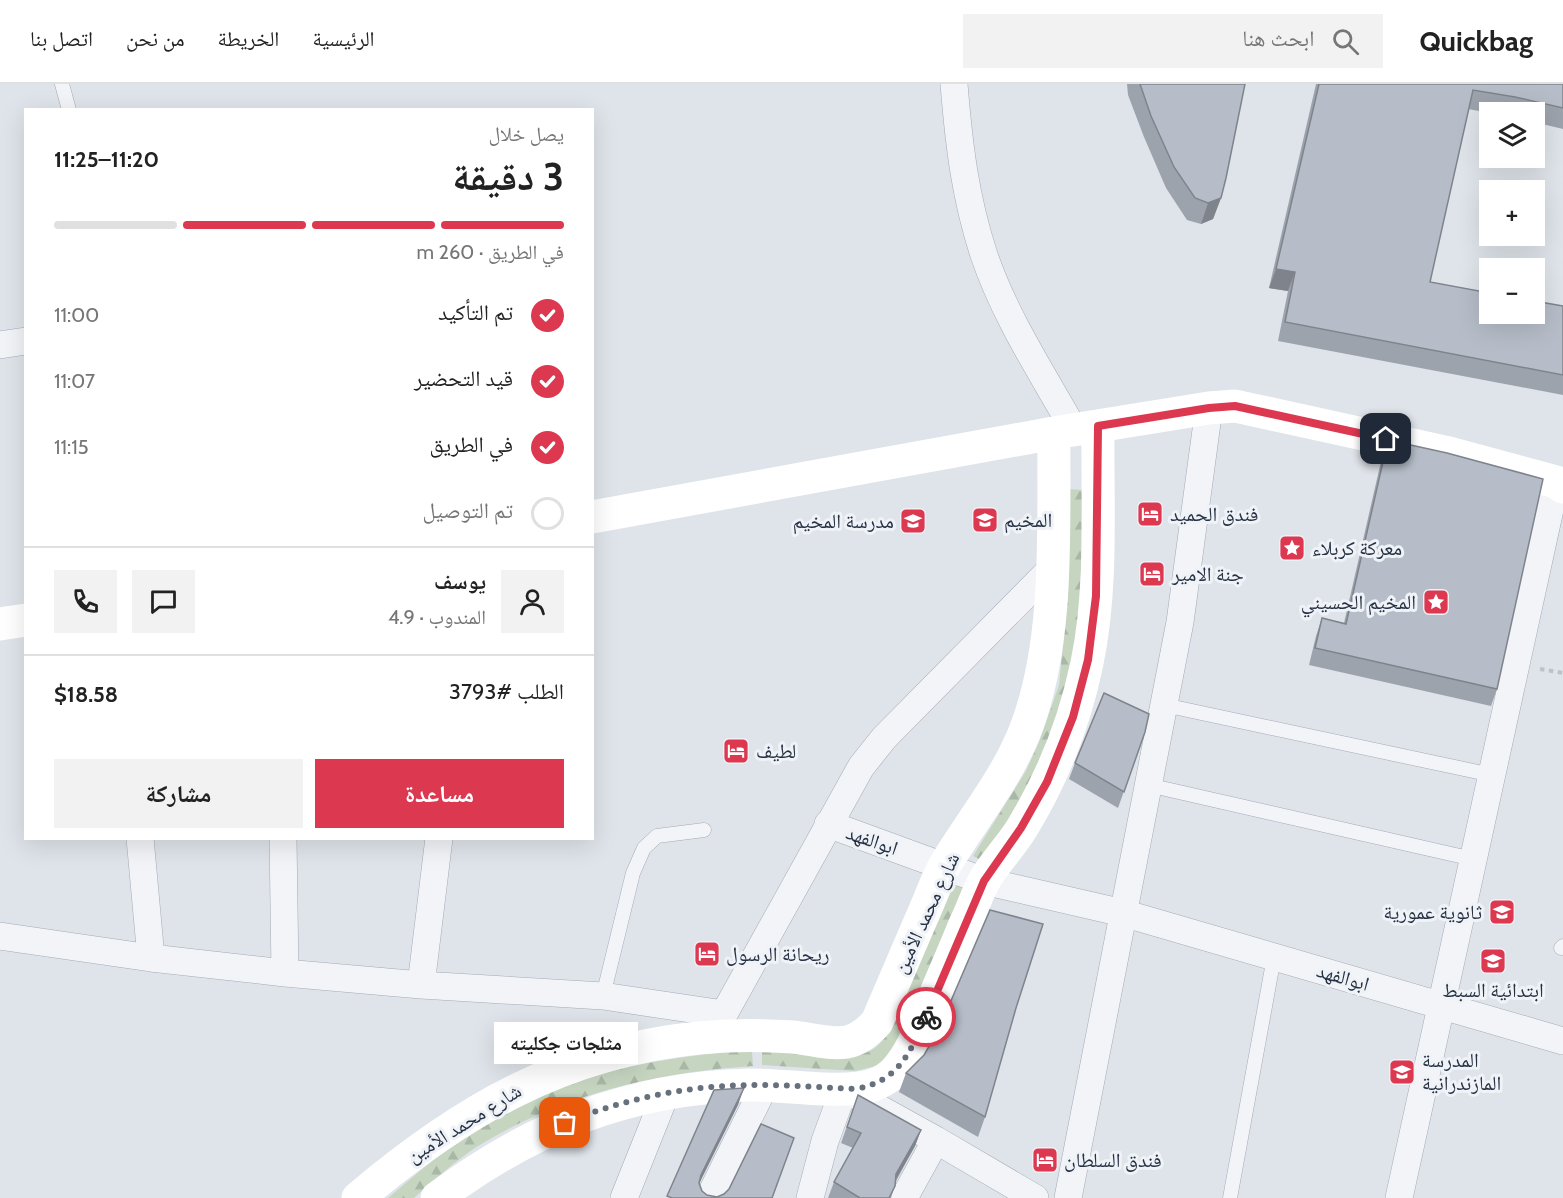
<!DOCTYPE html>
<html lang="ar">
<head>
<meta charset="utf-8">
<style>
  body { margin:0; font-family:Cabin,"Noto Naskh Arabic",sans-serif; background:#f2f2f2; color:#222; direction:rtl; height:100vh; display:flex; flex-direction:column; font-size:22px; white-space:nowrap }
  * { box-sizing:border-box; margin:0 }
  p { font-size:20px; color:#767676 }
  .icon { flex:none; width:33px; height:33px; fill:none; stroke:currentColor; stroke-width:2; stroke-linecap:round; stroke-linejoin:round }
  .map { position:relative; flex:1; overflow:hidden; direction:ltr }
  .drawer { position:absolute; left:24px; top:24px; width:570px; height:732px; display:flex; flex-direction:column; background:#fff; border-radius:0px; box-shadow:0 6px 24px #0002; direction:rtl }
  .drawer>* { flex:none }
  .tools { position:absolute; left:1479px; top:18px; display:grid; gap:12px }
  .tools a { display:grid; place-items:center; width:66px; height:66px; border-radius:0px; background:#fff; box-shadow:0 6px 24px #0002; font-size:30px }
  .pin { position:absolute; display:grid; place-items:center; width:51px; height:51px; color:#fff; margin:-26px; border-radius:12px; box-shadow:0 3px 9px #0006 }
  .courier { position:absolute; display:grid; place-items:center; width:60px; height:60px; margin:-30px; border:4px solid #dc3850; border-radius:50%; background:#fff; color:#222; box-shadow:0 2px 8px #0007 }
  .bubble { position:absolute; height:42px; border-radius:0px; background:#fff; box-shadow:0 6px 24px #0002; font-size:20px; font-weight:700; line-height:42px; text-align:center; direction:rtl }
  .summary em { font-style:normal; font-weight:700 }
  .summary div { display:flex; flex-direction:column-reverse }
  .summary { display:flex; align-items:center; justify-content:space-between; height:102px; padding:0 30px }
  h1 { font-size:39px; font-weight:700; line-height:45px }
  .bar { display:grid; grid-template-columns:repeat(4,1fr); gap:9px 6px; align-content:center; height:72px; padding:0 30px }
  .bar i { height:8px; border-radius:4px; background:#e0e0e0 }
  .bar .active { background:#dc3850 }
  .bar p { grid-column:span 4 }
  .line { display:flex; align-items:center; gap:15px; padding:0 30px; border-top:2px solid #e0e0e0 }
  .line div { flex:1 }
  .round { display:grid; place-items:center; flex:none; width:63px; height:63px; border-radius:0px; background:#f2f2f2 }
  ol { padding:0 30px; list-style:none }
  li { display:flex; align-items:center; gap:18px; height:66px }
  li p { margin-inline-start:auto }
  li .icon { padding:6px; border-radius:50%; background:#dc3850; color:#fff; stroke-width:4 }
  li:last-child { color:#767676 }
  li i { width:33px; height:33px; border:3px solid #e0e0e0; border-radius:50% }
  .primary-button { display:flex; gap:12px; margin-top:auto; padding:12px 30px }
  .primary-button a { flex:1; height:69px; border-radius:0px; background:#dc3850; color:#fff; font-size:24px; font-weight:700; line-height:69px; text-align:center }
  .primary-button a+a { background:#f2f2f2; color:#222 }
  header { display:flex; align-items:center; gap:36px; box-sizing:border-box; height:84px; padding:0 30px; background:#fff; border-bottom:2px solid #e0e0e0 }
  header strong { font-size:28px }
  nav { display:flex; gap:33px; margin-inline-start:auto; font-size:21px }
  .search { width:420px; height:54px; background:#f2f2f2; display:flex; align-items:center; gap:15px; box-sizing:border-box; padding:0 21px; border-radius:0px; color:#767676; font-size:22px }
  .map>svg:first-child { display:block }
  .forest { fill:url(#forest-firs) }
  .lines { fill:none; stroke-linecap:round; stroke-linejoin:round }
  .lane-casing { stroke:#a4abb5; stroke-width:15 }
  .street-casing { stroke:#a4abb5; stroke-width:28 }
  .path { stroke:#bec1c9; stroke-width:4; stroke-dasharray:4.5 4.5; stroke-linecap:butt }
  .lane { stroke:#f3f4f8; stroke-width:14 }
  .street { stroke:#f3f4f8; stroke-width:27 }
  .secondary { stroke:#fff; stroke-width:33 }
  .wall { fill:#9da3ac }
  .shaded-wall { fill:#7f848c }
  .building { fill:#b6bdc8; stroke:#7f848c; stroke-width:1.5 }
  .done { stroke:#67707d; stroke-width:6; stroke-dasharray:0 10.8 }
  .route { stroke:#dc3850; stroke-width:8 }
  .labels { text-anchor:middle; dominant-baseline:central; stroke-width:6; stroke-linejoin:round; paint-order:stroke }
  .poi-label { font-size:20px; fill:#263143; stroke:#eff3f7; text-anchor:start }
  .street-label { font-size:20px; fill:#263143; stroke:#eff3f7 }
</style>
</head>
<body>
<header>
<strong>Quickbag</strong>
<div class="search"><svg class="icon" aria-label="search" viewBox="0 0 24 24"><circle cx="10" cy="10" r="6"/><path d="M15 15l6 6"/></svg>ابحث هنا</div>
<nav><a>الرئيسية</a><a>الخريطة</a><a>من نحن</a><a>اتصل بنا</a></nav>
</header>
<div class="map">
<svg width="1563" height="1114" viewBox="0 0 1563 1114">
  <defs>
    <pattern id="forest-firs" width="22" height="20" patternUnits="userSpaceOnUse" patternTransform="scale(1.5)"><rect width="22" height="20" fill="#c5d5c0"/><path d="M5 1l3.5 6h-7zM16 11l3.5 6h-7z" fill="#a9b7a6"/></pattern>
  </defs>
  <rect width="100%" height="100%" fill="#dfe4ea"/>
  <path class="forest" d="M1070 405 1082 406 1081 486 1077 557 1051 663 985 778 973 772 1026 687 1039 658 1059 601 1068 510Z
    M956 797 968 802 900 954 880 981 855 987 762 981V967L858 971C877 967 883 957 892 941Z
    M752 967 753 982C656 988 561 1011 478 1062 455 1077 434 1096 414 1114H388C421 1086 456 1055 494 1034 571 990 663 971 752 967Z"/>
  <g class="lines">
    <defs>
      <path id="lane" d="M62 0 69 26
        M1164 621 1492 691
        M1148 701 1473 775
        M1561 864 1563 862
        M603 912 633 789 644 764 657 752 704 746
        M1230 1114 1274 873"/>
      <path id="street" d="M954 0C959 61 965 113 984 171 1005 233 1042 289 1074 346
        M0 261 26 257
        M828 740 984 797 1123 829 1563 957
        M140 754 151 874
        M283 754 285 889
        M0 852 151 874 285 889 421 901 603 912 724 930 711 953
        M421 901 439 754
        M724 930 861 683 884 654 1052 484
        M624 1114 666 1009
        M709 1114 765 1001
        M810 1114 825 1057 844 1005 936 1056 1035 1114
        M904 1114 936 1056
        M1068 1114 1180 538 1209 324
        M1399 1114 1556 398"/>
    </defs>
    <use href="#lane" class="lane-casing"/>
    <use href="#street" class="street-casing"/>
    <path class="path" d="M1540 585 1563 589"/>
    <use href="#lane" class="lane"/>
    <use href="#street" class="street"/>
    <path class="secondary" d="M592 433 1054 349 1209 324 1235 322 1445 368 1556 398 1563 403
      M0 540 26 536
      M358 1114C461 1027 562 968 698 954 729 951 762 951 793 953 811 955 830 961 847 958 860 955 869 947 877 938 892 903 907 868 922 833 930 816 936 796 946 779 973 735 1006 695 1025 647 1060 558 1053 443 1054 349
      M437 1114C532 1043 629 1004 749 1001 783 1000 843 1011 873 1001 882 998 891 992 897 985 911 969 919 947 928 928 940 899 953 870 965 840 972 826 977 810 984 797 995 778 1011 762 1022 744 1053 693 1075 637 1087 579 1103 502 1097 420 1098 342"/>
  </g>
  <path class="wall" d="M1127 0H1245L1221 114 1213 135 1201 140 1187 136 1166 104 1144 53 1128 11Z
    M1316 0H1563V45L1534 38V28L1490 29 1468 25 1430 198 1563 222V311L1278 257 1288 207 1269 204Z
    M1388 356 1497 605 1491 622 1309 581 1316 552 1322 534 1344 539 1382 373Z
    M1145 648 1118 724 1069 695 1075 679Z
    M1016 924 985 1033 978 1053 899 1008 906 989Z
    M858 1011 921 1046 915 1062 896 1097 891 1114H828L834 1098 853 1064 841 1059Z"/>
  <path class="shaded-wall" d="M1221 114 1213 135 1201 140 1208 119Z
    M1276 185 1295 188 1288 207 1269 204Z
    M744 1004 738 1021 695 1108 701 1091Z
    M921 1046 915 1062 890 1106 896 1090Z"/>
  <path class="building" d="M1140 0H1245L1226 94 1221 114 1208 119 1195 114 1174 83 1151 32Z
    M1319 0H1563V24L1515 13 1473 6 1430 198 1490 209V230H1534V217L1563 222V291L1285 238 1295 188 1276 185Z
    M1388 356 1447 369 1543 395 1497 605 1315 564 1322 534 1346 540Z
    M1104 609 1149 630 1145 648 1124 708 1075 679Z
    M990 826 1043 840 1016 924 985 1033 906 989 924 971 938 947Z
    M744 1004 701 1091 699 1099 702 1107 707 1111 717 1113 724 1110 729 1105 761 1040 794 1054 772 1114H672L667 1112 714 1006Z
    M858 1011 921 1046 896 1090 895 1102 889 1114H860L834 1098 861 1049 847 1043Z"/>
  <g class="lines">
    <path class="done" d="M565 1039C616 1018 671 1005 726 1002 769 999 812 1003 855 1005 898 998 910 969 926 933"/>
    <path class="route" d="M926 933 984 797 1021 744 1047 698 1073 633 1088 576 1096 512 1098 342 1209 324 1235 322 1386 355"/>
  </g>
  <defs>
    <symbol id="hotel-square" viewBox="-11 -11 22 22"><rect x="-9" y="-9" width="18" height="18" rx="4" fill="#dc3850" stroke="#eff3f7"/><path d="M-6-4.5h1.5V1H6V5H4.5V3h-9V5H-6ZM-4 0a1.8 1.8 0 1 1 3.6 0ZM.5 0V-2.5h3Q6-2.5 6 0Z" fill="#fff"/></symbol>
    <symbol id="school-square" viewBox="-11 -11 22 22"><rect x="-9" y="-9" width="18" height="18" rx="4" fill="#dc3850" stroke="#eff3f7"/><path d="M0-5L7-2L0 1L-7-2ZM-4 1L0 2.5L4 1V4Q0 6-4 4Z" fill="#fff"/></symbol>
    <symbol id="sight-square" viewBox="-11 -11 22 22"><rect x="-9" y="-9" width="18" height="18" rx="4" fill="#dc3850" stroke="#eff3f7"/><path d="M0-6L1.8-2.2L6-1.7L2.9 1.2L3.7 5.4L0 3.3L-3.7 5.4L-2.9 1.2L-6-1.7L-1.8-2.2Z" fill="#fff"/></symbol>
  </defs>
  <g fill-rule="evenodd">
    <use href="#hotel-square" x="1135" y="415" width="30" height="30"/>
    <use href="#school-square" x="970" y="421" width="30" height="30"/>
    <use href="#school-square" x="898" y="422" width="30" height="30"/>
    <use href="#sight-square" x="1277" y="449" width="30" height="30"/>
    <use href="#hotel-square" x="1137" y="475" width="30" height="30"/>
    <use href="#sight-square" x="1421" y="503" width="30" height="30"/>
    <use href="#hotel-square" x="721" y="652" width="30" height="30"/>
    <use href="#school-square" x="1487" y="813" width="30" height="30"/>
    <use href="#hotel-square" x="692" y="855" width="30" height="30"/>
    <use href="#school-square" x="1478" y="862" width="30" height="30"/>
    <use href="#school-square" x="1387" y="973" width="30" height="30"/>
    <use href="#hotel-square" x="1030" y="1061" width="30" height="30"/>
  </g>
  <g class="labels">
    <g class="poi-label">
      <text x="1170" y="430">فندق الحميد</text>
      <text x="1004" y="436">المخيم</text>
      <text x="894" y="437" text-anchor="end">مدرسة المخيم</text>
      <text x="1312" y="464">معركة كربلاء</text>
      <text x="1172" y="490">جنة الامير</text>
      <text x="1416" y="518" text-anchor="end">المخيم الحسيني</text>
      <text x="756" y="667">لطيف</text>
      <text x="1482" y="828" text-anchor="end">ثانوية عمورية</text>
      <text x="726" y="870">ريحانة الرسول</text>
      <text x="1493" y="906" text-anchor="middle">ابتدائية السبط</text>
      <text x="1422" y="976">المدرسة<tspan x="1422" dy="23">المازندرانية</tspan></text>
      <text x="1064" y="1076">فندق السلطان</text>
    </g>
    <g class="street-label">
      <text transform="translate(872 756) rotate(19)">ابوالفهد</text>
      <text transform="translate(926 829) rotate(-65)">شارع محمد الأمين</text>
      <text transform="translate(1343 893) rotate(16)">ابوالفهد</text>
      <text transform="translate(464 1039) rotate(-32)">شارع محمد الأمين</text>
    </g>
  </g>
</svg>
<div class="tools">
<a><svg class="icon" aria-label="layers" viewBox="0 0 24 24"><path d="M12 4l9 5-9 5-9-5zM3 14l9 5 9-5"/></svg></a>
<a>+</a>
<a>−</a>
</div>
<div class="pin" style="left:565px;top:1039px;background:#ea580c"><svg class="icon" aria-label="bag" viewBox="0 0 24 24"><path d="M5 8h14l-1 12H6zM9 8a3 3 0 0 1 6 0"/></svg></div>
<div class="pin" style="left:1386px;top:355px;background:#1f2937"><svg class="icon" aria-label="home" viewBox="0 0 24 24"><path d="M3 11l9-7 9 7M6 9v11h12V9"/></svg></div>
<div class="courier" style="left:926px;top:933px"><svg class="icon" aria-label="bike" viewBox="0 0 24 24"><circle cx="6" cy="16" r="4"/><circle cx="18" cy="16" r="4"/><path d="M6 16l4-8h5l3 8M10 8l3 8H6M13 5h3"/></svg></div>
<div class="bubble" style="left:494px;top:938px;width:144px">مثلجات جكليته</div>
<section class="drawer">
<div class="summary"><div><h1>3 دقيقة</h1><p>يصل خلال</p></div><em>11:20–11:25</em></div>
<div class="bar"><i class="active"></i><i class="active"></i><i class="active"></i><i></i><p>في الطريق · 260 m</p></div>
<ol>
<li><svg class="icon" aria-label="check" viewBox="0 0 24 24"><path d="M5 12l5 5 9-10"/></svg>تم التأكيد<p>11:00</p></li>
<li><svg class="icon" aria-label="check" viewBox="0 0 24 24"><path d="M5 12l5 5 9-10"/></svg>قيد التحضير<p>11:07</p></li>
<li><svg class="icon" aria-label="check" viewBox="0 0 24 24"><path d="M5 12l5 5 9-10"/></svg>في الطريق<p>11:15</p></li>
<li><i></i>تم التوصيل</li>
</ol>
<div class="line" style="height:108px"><a class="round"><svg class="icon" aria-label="person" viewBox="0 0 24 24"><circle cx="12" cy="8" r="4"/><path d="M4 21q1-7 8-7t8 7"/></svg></a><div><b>يوسف</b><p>المندوب · 4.9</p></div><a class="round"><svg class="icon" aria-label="chat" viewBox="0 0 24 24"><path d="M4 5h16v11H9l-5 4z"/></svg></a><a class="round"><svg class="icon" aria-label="phone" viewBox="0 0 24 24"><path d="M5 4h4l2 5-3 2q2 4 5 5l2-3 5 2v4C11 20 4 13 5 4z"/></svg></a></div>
<div class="line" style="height:78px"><div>الطلب #3793</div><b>$18.58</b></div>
<div class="primary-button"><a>مساعدة</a><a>مشاركة</a></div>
</section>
</div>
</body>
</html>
